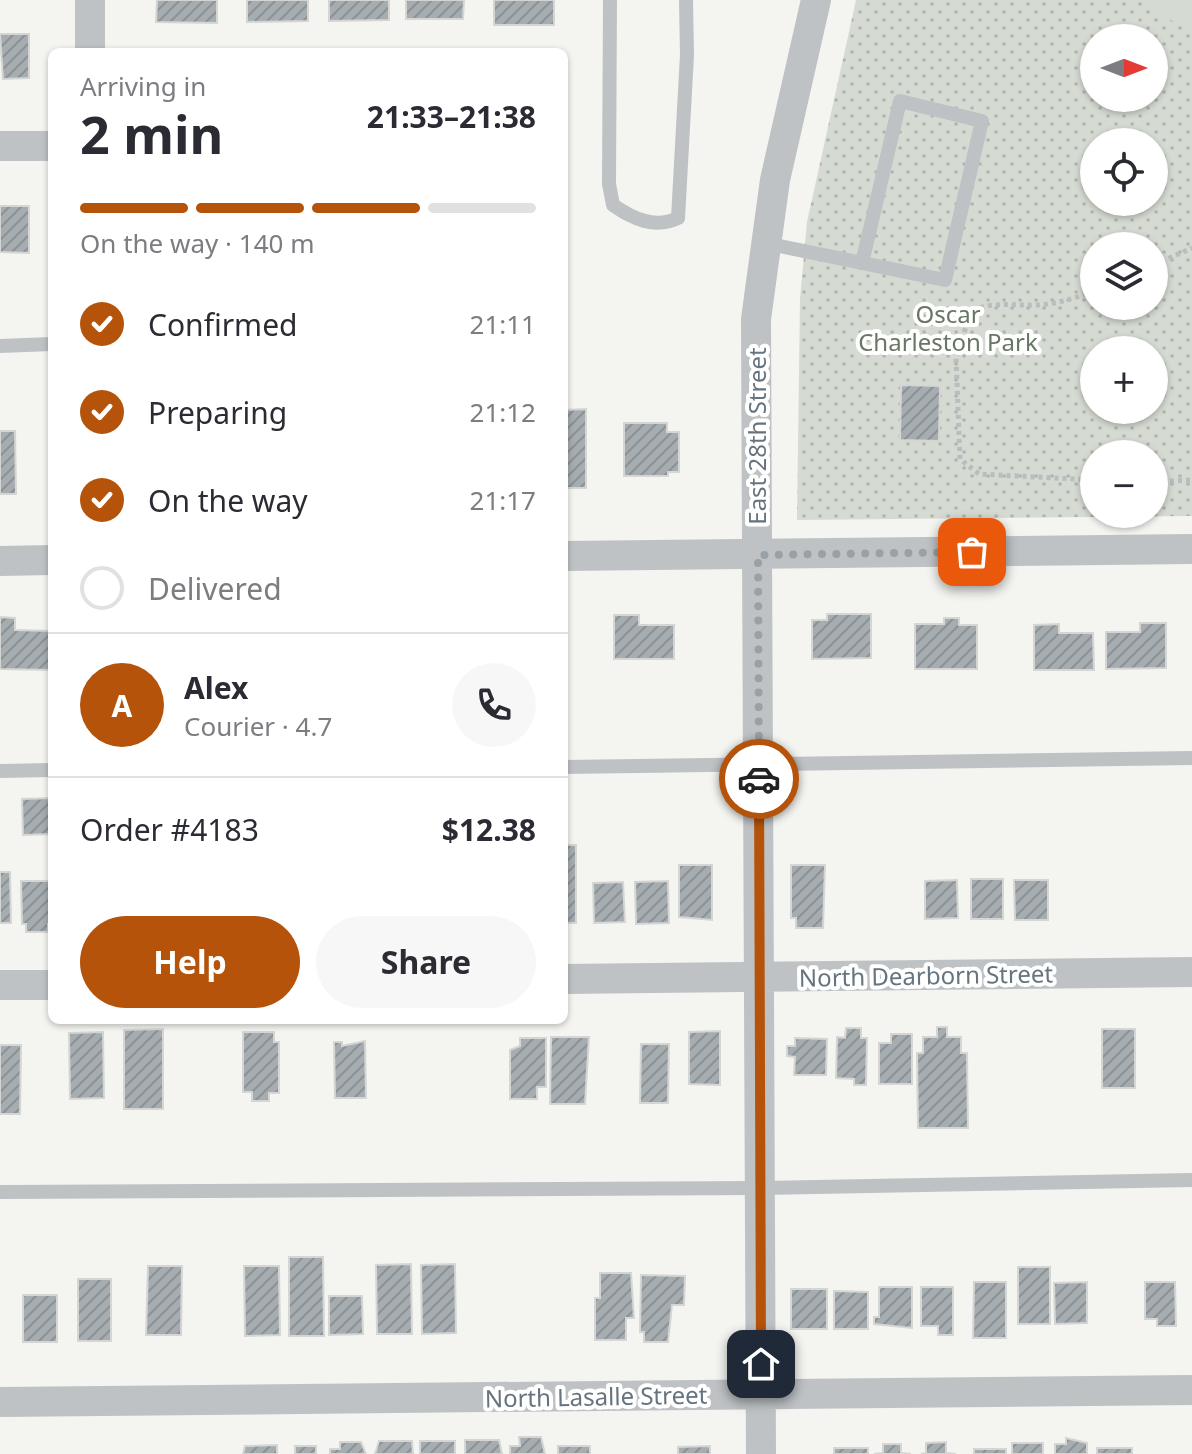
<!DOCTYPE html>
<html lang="en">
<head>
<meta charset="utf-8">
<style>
  body { margin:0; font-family:"Noto Sans",sans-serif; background:#f7f7f7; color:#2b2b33; height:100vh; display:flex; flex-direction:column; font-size:30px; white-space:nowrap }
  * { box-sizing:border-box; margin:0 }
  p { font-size:26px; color:#7c7c81 }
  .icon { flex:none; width:44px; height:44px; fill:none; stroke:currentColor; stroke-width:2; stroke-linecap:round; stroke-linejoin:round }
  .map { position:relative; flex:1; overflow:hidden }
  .sheet { position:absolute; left:48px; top:48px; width:520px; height:976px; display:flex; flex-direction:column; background:#fff; border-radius:12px; box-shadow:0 2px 6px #0004 }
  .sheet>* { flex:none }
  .needle { width:52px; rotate:90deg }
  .controls { position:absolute; left:1080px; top:24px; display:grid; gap:16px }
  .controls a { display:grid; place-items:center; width:88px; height:88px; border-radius:50%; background:#fff; box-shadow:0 2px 6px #0004; font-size:40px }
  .pin { position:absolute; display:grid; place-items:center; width:68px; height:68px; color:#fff; margin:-34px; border-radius:16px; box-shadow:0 4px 12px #0006 }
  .courier { position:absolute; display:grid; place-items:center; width:80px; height:80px; margin:-40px; border:6px solid #b45309; border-radius:50%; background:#fff; color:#222; box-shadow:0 2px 10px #0007 }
  .head em { font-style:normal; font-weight:700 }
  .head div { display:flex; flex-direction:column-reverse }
  .head { display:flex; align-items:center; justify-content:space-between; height:136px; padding:0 32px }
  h1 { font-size:52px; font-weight:700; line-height:60px }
  .bar { display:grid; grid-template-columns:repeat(4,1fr); gap:12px 8px; align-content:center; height:96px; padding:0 32px }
  .bar i { height:10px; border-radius:6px; background:#e1e1e2 }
  .bar .active { background:#b45309 }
  .bar p { grid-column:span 4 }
  .line { display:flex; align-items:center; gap:20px; padding:0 32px; border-top:2px solid #e1e1e2 }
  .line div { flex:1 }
  .round { display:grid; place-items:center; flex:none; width:84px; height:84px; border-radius:42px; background:#f7f7f7 }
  ol { padding:0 32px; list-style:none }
  li { display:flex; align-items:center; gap:24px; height:88px }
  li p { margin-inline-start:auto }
  li .icon { padding:8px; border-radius:50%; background:#b45309; color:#fff; stroke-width:4 }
  li:last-child { color:#7c7c81 }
  li i { width:44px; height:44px; border:4px solid #e1e1e2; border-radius:50% }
  .primary-button { display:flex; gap:16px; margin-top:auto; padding:16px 32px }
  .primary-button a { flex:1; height:92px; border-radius:48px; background:#b45309; color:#fff; font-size:32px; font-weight:700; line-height:92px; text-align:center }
  .primary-button a+a { background:#f7f7f7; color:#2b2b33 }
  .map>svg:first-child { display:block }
  .park { fill:url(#park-dots); fill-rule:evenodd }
  .pitch { fill:#d5dbd2 }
  .building { fill:url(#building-hatch); stroke:#d5d6d4; stroke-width:2 }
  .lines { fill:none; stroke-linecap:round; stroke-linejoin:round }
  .path { stroke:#babcbe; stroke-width:5; stroke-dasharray:4 4; stroke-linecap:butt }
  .service { stroke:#bec2c5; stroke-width:14 }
  .minor { stroke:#bec2c5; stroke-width:30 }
  .done { stroke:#98a1a7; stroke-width:8; stroke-dasharray:0 14.4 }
  .route { stroke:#b45309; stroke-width:10 }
  .labels { text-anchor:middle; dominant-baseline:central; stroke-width:8; stroke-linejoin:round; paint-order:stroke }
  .park-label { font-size:24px; fill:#687764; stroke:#fff }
  .street-label { font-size:24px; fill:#66747f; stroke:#fff }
</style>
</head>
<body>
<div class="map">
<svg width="1192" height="1454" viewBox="0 0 1192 1454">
  <defs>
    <pattern id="park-dots" width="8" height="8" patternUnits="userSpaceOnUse" patternTransform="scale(2)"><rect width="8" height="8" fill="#d5dbd2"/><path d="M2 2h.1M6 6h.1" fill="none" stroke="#b1b6b0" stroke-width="1.8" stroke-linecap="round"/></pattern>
    <pattern id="building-hatch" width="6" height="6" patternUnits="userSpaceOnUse" patternTransform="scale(2)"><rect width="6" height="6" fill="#a6adb1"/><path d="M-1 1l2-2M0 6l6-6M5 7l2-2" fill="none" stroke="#8b9195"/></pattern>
  </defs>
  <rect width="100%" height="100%" fill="#f4f4f1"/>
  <path class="park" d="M856 0H1192V516L797 520 800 299 807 222ZM1094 38H1154V98H1094ZM1094 142H1154V202H1094ZM1094 246H1154V306H1094ZM1094 350H1154V410H1094ZM1094 454H1154V514H1094Z"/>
  <path class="pitch" d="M1138 0H1192V33Z"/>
  <path class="building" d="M157 0H217V23L156 22Z
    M247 0H308V21L247 22Z
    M329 0H389V20L329 21Z
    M406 0H464L463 19H406Z
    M494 0H554V25H494Z
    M0 34H29V78L3 79Z
    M0 206H29V253L0 252Z
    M901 385 940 386 939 441 900 440Z
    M586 409V488H564V410Z
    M624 423H667V432H679V472H668V476H624Z
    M0 431H15L16 494H0Z
    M827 614H871V658L812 659V620H827Z
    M614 615H639V625H674V659H614Z
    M0 617 15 618V630L52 631V670L0 669Z
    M944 618H959V625H977V669H915V624H944Z
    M1140 623H1166V668L1106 669V632H1140Z
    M1059 624V633H1093L1094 670H1034V625Z
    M52 798V834L23 835 22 799Z
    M564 845H576V923H564Z
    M679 865H712V920L679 917Z
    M791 865H825L823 928H796V918H791Z
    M0 872H10L11 923H0Z
    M971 879H1003V919H971Z
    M957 880 958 918 925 919V881Z
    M1014 880H1048V920H1015Z
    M21 881H52V924H48V932H26V924H22Z
    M668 881 669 923 636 924 635 882Z
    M623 882 625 922 594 923 593 883Z
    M937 1027H947V1037H961V1053H967L968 1128H918L917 1053H923V1037H937Z
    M846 1028H861V1038H867L866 1085H854V1079L836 1078 837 1037 845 1038Z
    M163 1029V1109H124V1030Z
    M1102 1029H1135V1088H1102Z
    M720 1031V1085L689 1084V1032Z
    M103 1032 104 1098 70 1099 69 1033Z
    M243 1032H274V1042H279V1093H269V1101H252V1092H243Z
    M891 1034H912V1084H879V1043H891Z
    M551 1037H589L585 1104H550Z
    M520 1038H546V1087H537V1099H510V1050L520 1046Z
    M795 1038 827 1039 826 1075H794L795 1057 787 1056V1046H795Z
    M365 1041 366 1098H335L334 1042H342V1046Z
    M641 1044H669L668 1103H640Z
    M0 1045H21L20 1114H0Z
    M289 1257H323L324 1336H289Z
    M411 1264 412 1334H377L376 1265Z
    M455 1264 456 1333 422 1334 421 1265Z
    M148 1266H182L181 1335H146Z
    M244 1266H279L280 1335 245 1336Z
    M1018 1267H1050V1324H1018Z
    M600 1273H631L634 1318H626V1340H595V1298H600Z
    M641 1275 685 1276 684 1305H672L668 1342H644V1332H640Z
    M78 1279H111V1341H78Z
    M974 1282H1006V1338H973Z
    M1087 1282V1323L1055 1324 1054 1283Z
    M1145 1282H1175L1176 1326H1157V1319H1145Z
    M879 1287H912V1328L874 1324V1317H879Z
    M921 1287H953V1335H938V1326H921Z
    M791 1289H827V1329H791Z
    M834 1291 868 1292V1329H834Z
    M23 1295H57V1342H23Z
    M329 1296H362L363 1334 329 1335Z
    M519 1437H541L545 1454H510V1446H520Z
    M1066 1438 1087 1443V1454H1055V1444H1066Z
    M465 1440H499L502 1454H465Z
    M379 1441H412L413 1454H375Z
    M420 1441H455V1454H420Z
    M340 1442H361L366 1454H330V1449H340Z
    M946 1442V1453L956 1454H921L926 1453V1443Z
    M1012 1443H1043V1454H1012Z
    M883 1444H901V1453L911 1454H874L883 1453Z
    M277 1445V1454H243L245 1446Z
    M295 1446H316V1454H295Z
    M558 1446H590V1454H558Z
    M710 1446V1454H678V1447Z
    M834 1448H868V1454H834Z
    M1097 1448H1132V1454H1097Z
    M974 1449H1006V1454H974Z"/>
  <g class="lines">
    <path class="path" d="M1154 265 1192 248
      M1094 291C1077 298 1058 303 1039 305 1014 306 993 301 971 311L956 358 960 459 979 474 1094 480
      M1154 482 1192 480"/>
    <path class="service" d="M610 0 609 184 613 205C633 219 655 229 678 218L687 55 686 0
      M765 243 945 280 982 121 900 101 862 263
      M0 346 52 344
      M564 767 1192 758
      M0 771 52 770
      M0 1192 761 1188 1192 1180"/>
    <path class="minor" d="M90 0V52
      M0 146H52
      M564 556 1192 549
      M0 561 52 560
      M564 979 1192 972
      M0 985H52
      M0 1402 1192 1390
      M761 1454 756 319 775 180 816 0"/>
  </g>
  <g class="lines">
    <path class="done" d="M759 779 758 555 972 552"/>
    <path class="route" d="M759 779 761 1364"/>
  </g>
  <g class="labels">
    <g class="park-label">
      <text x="948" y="313">Oscar<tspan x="948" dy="28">Charleston Park</tspan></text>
    </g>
    <g class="street-label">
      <text transform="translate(756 436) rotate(-90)">East 28th Street</text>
      <text transform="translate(926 975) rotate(-1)">North Dearborn Street</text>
      <text transform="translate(596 1396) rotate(-1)">North Lasalle Street</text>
    </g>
  </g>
</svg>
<div class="controls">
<a><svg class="needle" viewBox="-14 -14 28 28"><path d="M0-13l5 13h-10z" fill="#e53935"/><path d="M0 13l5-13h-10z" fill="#7c7c81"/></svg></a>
<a><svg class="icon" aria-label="locate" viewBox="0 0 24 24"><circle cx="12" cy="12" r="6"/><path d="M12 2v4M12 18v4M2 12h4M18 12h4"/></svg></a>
<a><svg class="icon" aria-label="layers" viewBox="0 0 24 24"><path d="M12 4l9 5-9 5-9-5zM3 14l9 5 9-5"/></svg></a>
<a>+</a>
<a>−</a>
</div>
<div class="pin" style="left:972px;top:552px;background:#ea580c"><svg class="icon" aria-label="bag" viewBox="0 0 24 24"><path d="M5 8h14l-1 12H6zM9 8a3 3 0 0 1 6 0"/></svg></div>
<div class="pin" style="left:761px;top:1364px;background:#1f2937"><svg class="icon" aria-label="home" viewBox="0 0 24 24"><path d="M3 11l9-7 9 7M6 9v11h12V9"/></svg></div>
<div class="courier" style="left:759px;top:779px"><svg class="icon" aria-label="car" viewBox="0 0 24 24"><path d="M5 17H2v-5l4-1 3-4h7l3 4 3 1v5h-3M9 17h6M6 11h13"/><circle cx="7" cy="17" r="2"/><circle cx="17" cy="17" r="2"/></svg></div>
<section class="sheet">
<div class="head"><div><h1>2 min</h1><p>Arriving in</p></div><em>21:33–21:38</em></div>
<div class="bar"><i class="active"></i><i class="active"></i><i class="active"></i><i></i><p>On the way · 140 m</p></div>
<ol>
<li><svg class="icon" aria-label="check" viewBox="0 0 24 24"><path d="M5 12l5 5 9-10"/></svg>Confirmed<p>21:11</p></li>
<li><svg class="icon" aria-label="check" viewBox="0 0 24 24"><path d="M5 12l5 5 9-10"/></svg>Preparing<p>21:12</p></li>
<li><svg class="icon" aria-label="check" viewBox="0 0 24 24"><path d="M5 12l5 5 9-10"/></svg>On the way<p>21:17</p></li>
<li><i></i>Delivered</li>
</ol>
<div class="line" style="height:144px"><b class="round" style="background:#b45309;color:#fff">A</b><div><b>Alex</b><p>Courier · 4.7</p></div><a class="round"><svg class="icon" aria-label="phone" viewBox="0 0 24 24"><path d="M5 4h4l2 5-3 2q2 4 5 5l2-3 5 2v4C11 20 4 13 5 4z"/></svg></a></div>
<div class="line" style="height:104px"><div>Order #4183</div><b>$12.38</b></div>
<div class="primary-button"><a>Help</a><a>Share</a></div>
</section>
</div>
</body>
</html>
